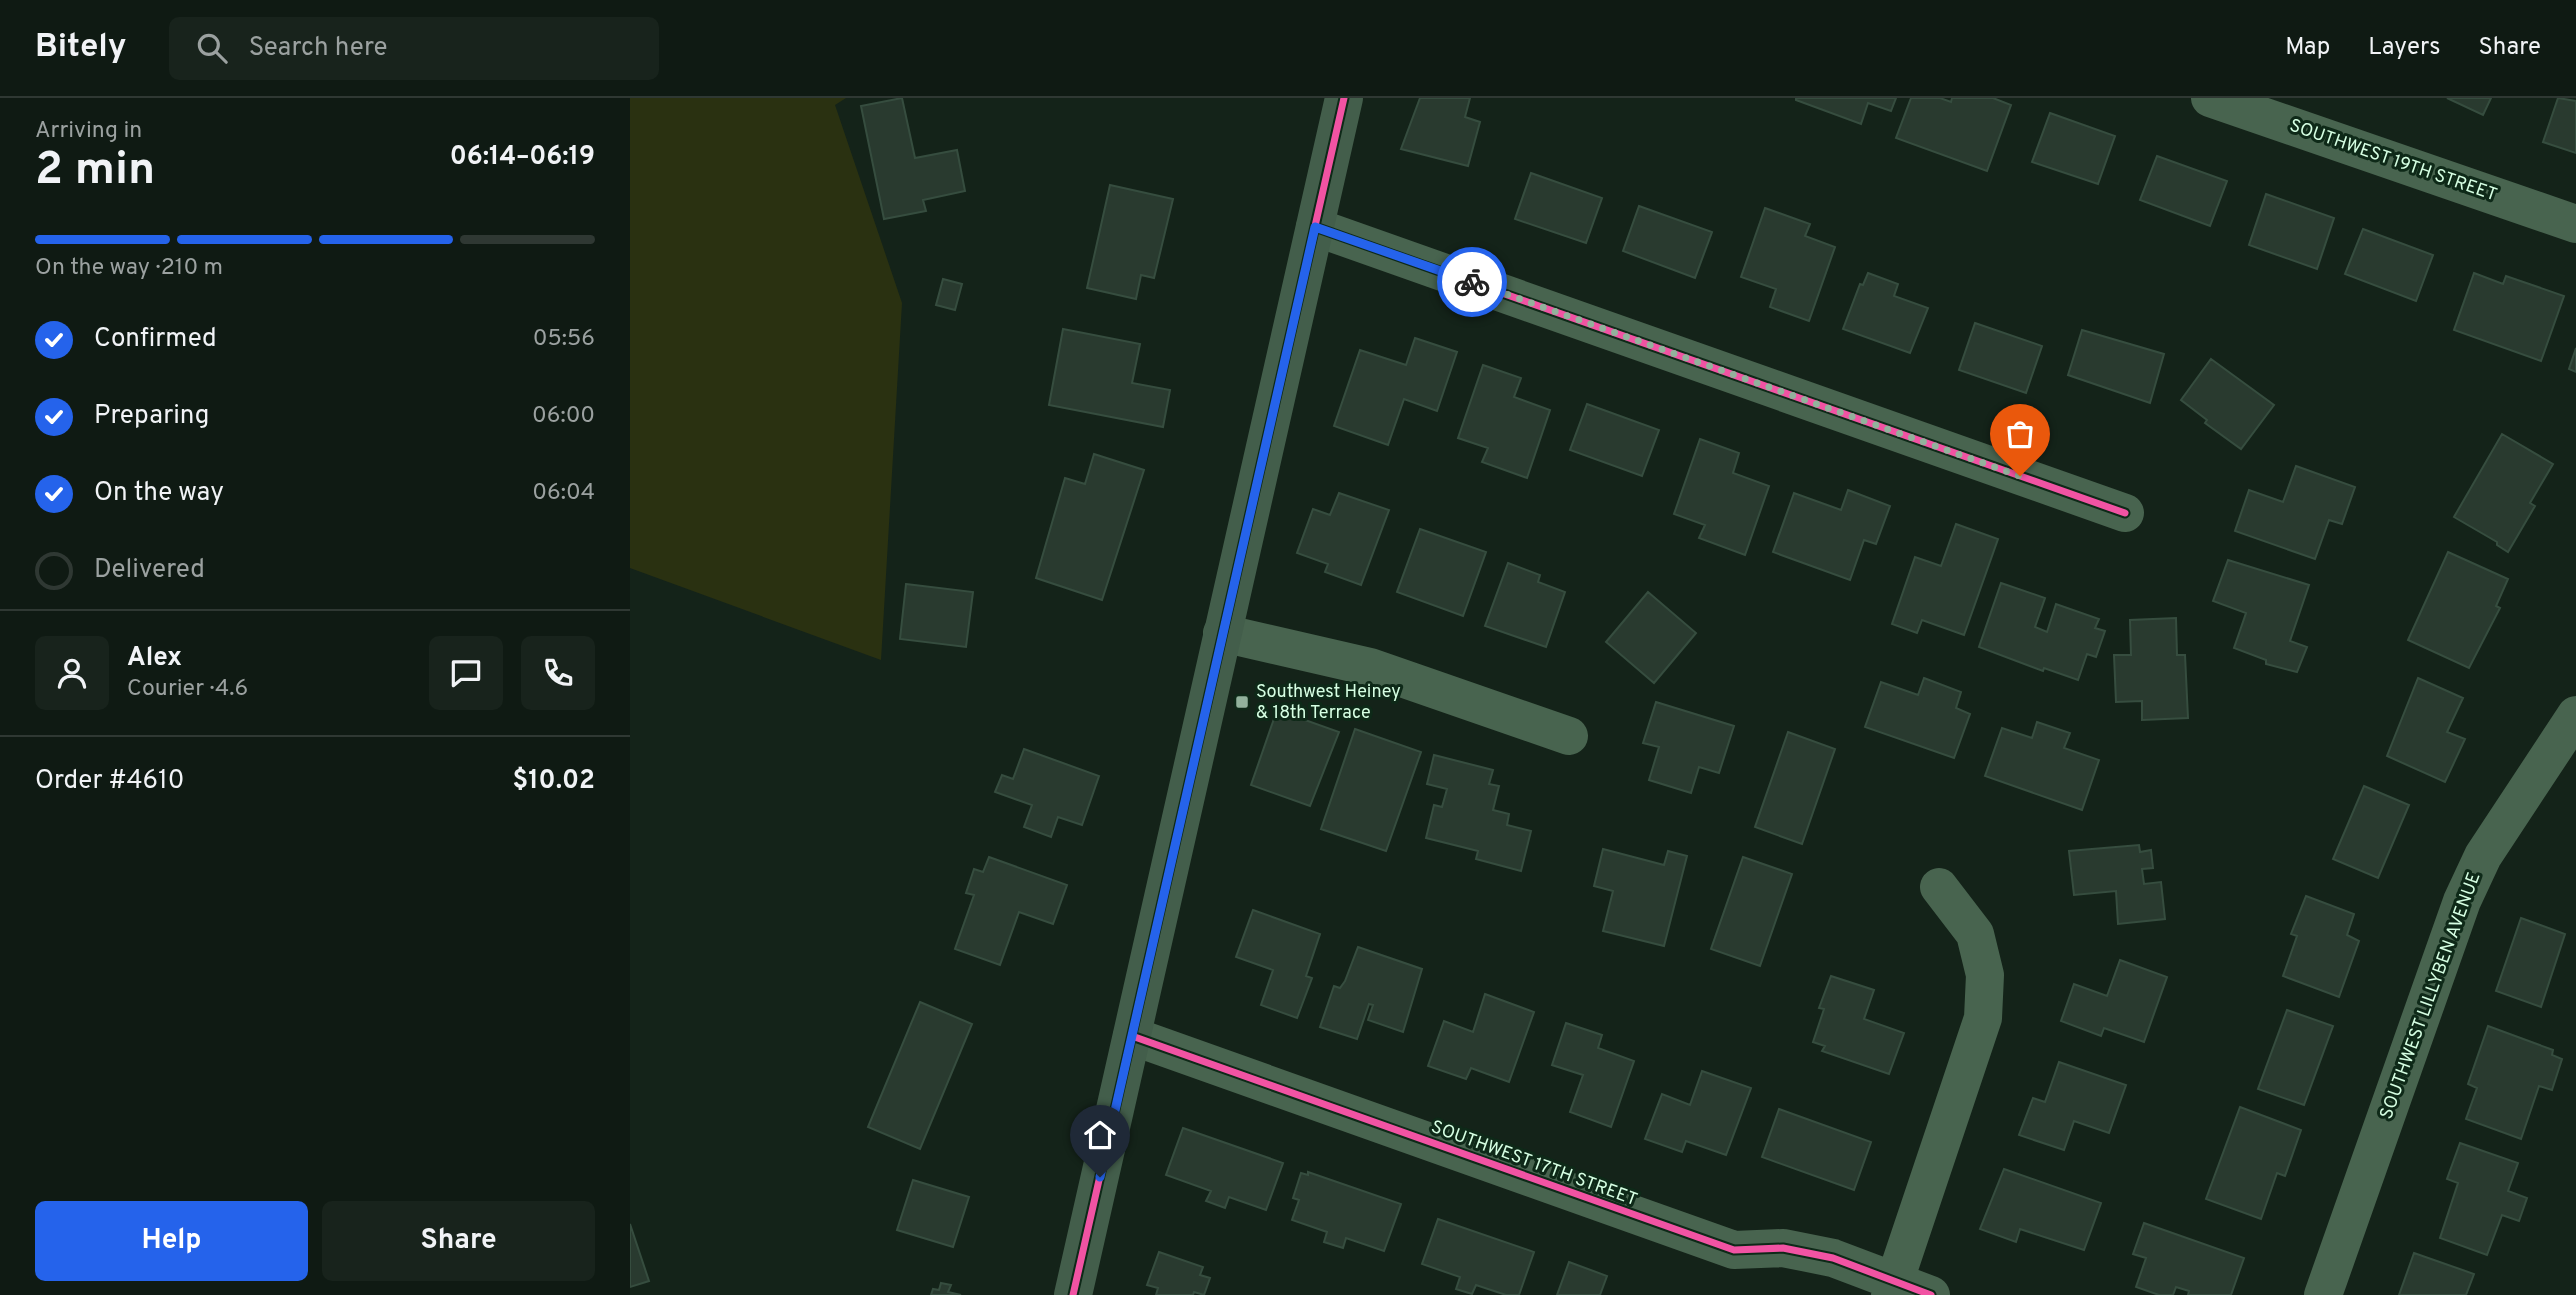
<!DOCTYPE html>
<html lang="en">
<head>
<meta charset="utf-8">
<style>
  body { margin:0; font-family:Overpass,sans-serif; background:#18231c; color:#f1f3f6; height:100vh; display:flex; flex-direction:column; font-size:26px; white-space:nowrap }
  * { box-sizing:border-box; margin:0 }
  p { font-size:23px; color:#9ba1a0 }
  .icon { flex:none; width:38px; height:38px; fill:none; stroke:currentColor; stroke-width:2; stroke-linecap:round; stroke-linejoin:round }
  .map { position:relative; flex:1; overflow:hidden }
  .sheet { display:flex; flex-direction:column; background:#0f1a13; width:630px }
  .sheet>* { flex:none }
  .pin { position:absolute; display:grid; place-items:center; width:60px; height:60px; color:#fff; margin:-72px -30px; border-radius:50% 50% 50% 0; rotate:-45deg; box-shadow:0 0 7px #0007 }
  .pin .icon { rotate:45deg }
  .courier { position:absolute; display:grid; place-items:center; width:70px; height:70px; margin:-35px; border:5px solid #2563eb; border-radius:50%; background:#fff; color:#222; box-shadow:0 2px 9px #0007 }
  .headline em { font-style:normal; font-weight:700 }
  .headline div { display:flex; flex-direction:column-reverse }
  .headline { display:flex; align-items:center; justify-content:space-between; height:119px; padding:0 35px }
  h1 { font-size:46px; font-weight:700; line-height:52px }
  .bar { display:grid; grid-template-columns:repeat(4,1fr); gap:10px 7px; align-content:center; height:84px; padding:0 35px }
  .bar i { height:9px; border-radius:5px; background:#2f3833 }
  .bar .active { background:#2563eb }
  .bar p { grid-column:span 4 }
  .line { display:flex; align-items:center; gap:18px; padding:0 35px; border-top:2px solid #2f3833 }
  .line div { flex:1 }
  .round { display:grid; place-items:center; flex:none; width:74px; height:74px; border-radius:10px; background:#18231c }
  ol { padding:0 35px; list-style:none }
  li { display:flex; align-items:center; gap:21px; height:77px }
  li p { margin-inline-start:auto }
  li .icon { padding:7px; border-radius:50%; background:#2563eb; color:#fff; stroke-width:4 }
  li:last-child { color:#9ba1a0 }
  li i { width:38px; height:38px; border:4px solid #2f3833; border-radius:50% }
  .action { display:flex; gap:14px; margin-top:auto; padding:14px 35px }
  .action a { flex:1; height:80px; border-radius:10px; background:#2563eb; color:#fff; font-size:28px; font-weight:700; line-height:80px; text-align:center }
  .action a+a { background:#18231c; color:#f1f3f6 }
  header { display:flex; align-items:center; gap:42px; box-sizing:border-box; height:98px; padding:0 35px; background:#0f1a13; border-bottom:2px solid #2f3833 }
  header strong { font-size:33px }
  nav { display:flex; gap:38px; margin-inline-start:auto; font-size:24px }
  .search { width:490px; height:63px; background:#18231c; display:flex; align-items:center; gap:18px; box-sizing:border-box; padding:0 24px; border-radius:10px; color:#9ba1a0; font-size:26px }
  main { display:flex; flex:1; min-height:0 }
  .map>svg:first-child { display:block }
  .green { fill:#2a3111 }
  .building { fill:#293a2f; stroke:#364d3f; stroke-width:2 }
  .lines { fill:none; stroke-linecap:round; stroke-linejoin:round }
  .street { stroke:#48644f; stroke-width:38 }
  .secondary { stroke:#435e4b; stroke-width:38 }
  .cycleway-casing { stroke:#0e2918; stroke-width:11 }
  .cycleway { stroke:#f153a3; stroke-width:7 }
  .done { stroke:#92b29c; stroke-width:7; stroke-dasharray:0 12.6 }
  .route { stroke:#2563eb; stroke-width:9 }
  .poi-dot { fill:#92b29c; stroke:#0e2918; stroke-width:2.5 }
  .labels { text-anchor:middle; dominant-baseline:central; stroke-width:6; stroke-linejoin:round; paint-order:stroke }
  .street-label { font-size:18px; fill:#d6ffe3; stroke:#0e2918 }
  .poi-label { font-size:18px; fill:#d6ffe3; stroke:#0e2918; text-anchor:start }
</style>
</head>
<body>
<header>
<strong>Bitely</strong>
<div class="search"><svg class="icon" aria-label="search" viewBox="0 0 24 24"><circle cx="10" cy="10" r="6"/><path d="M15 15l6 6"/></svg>Search here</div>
<nav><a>Map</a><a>Layers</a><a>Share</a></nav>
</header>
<main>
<section class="sheet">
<div class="headline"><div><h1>2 min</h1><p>Arriving in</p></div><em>06:14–06:19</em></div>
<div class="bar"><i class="active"></i><i class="active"></i><i class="active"></i><i></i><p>On the way · 210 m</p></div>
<ol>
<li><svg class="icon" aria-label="check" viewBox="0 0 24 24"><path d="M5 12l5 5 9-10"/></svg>Confirmed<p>05:56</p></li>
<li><svg class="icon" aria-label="check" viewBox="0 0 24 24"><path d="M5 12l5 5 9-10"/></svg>Preparing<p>06:00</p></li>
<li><svg class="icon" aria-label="check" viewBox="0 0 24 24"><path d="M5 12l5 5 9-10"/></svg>On the way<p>06:04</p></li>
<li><i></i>Delivered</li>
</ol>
<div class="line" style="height:126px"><a class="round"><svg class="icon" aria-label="person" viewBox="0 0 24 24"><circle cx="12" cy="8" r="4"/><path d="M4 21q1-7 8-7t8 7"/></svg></a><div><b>Alex</b><p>Courier · 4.6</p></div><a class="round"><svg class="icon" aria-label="chat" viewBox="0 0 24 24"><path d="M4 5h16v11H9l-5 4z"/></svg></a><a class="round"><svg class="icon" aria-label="phone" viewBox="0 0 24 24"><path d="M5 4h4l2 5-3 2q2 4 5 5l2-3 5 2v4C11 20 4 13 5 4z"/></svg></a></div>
<div class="line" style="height:91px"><div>Order #4610</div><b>$10.02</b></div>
<div class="action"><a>Help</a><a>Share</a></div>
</section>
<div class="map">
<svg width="1946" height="1197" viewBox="0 0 1946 1197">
  <rect width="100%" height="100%" fill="#142319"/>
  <path class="green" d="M0 0H216L205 7 272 205 251 562 0 470Z"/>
  <path class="building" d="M272 0 285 60 327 52 335 93 293 102 296 113 254 121 231 8Z
    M790 0H840L835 19 850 24 838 68 771 51Z
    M1166 0H1266L1261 13 1238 5 1231 26 1166 2Z
    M1281 0H1310L1321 4 1322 0H1363L1381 7 1357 73 1266 40Z
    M1817 0H1861L1853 17Z
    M1928 0 1946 3V55L1913 44Z
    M1420 15 1485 38 1468 86 1402 64Z
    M1527 58 1597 83 1580 128 1510 102Z
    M901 75 972 100 956 145 885 121Z
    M480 87 543 101 524 180 511 177 506 201 457 190Z
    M1636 96 1704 120 1687 171 1619 147Z
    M1009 108 1082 134 1065 180 993 153Z
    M1135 110 1180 126 1175 138 1205 149 1179 223 1140 209 1146 191 1111 179Z
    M1733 131 1803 157 1786 203 1715 176Z
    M1238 175 1268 186 1264 198 1298 210 1280 255 1213 231 1230 186 1233 187Z
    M1844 175 1873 186 1876 178 1934 198 1911 263 1824 232Z
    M313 181 332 186 325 212 306 207Z
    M1345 225 1412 248 1396 295 1329 272Z
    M433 231 510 246 502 285 540 292 533 329 419 307Z
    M1452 232 1534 256 1520 305 1438 277Z
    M785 240 827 254 807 313 774 301 758 347 704 328 730 252 776 267Z
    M1946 250V274L1939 271Z
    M1581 261 1644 307 1611 351 1575 325 1577 322 1551 302Z
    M853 267 891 280 884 299 920 312 897 380 852 364 858 350 828 340Z
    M957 306 1029 332 1012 378 940 352Z
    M1872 336 1923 366 1900 405 1905 408 1878 454 1867 447V444L1824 419Z
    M1070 341 1109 355 1103 375 1139 388 1115 457 1069 440 1075 427 1044 416Z
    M464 356 514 372 472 502 406 480 435 380 455 386Z
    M1666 368 1725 389 1712 426 1699 422 1685 461 1605 433 1619 392 1653 404Z
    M1218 392 1260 408 1246 446 1234 442 1220 482 1143 454 1164 395 1211 412Z
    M709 395 759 412 731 487 695 474 698 466 667 455 683 411 700 417Z
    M1326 426 1368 441 1334 537 1292 522 1287 535 1262 526 1285 459 1311 468Z
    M790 431 856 454 833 518 767 494Z
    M1818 454 1878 481 1866 508 1870 510 1839 570 1778 542Z
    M1598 462 1679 487 1660 543 1677 549 1667 574 1636 566V562L1604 550 1616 515 1583 503Z
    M878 465 910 477 908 484 935 494 916 549 855 528Z
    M1371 485 1415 500 1405 529 1417 534 1426 506 1469 521 1465 530 1475 533 1466 559 1457 556 1448 582 1414 570 1413 573 1349 549Z
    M276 486 343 494 336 549 270 541Z
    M1018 494 1066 535 1024 585 976 544Z
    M1546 520 1547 557H1555L1558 620 1512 622V603L1486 604 1484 557H1501L1500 522Z
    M1294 580 1331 594 1326 610 1340 616 1324 660 1235 629 1251 584 1288 597Z
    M1788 580 1833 600 1817 634 1835 641 1815 684 1757 658Z
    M1026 604 1104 628 1089 675 1069 669 1061 695 1019 682 1029 649 1013 645Z
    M647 612 709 634 680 708 621 687Z
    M1407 624 1440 635 1434 650 1469 662 1452 712 1355 678 1372 630 1402 640Z
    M725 631 791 654 756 753 691 731Z
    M1158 634 1205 651 1172 746 1125 729Z
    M394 651 469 678 452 727 428 719 421 739 394 729 402 707 365 694 372 677 383 681Z
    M804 657 863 672 859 686 869 688 863 712 879 716 877 727 901 733 891 773 846 761 848 753 796 740 804 707 812 709 817 691 797 686Z
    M1734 688 1779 707 1748 780 1703 761Z
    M1509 747 1510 754 1521 752 1523 770 1512 771 1514 786 1531 784 1535 821 1488 826 1486 793 1444 797 1439 753Z
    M973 751 1034 767 1038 753 1057 758 1034 848 973 833 983 793 964 788Z
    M359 759 437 787 423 826 389 814 370 867 325 851 344 797 336 795 344 771 353 774Z
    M1113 759 1162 776 1130 868 1081 851Z
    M1676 798 1724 816 1717 837 1729 843 1709 899 1653 878 1667 838 1661 836Z
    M623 812 690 836 676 878 682 880 667 920 631 907 643 872 606 859Z
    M1891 820 1935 836 1911 909 1866 893Z
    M728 849 792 871 773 934 738 922 743 907 739 906 727 941 690 929 704 888 710 890 715 883Z
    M1490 862 1537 879 1514 944 1474 930 1471 938 1431 923 1444 886 1477 898Z
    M1201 878 1244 892 1234 921 1274 935 1259 976 1192 953 1195 948 1183 944 1194 911 1189 910Z
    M855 896 904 914 879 984 841 970 836 981 798 968 814 923 843 934Z
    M290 904 342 926 290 1051 238 1029Z
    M1657 912 1703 928 1674 1007 1628 991Z
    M936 925 972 937 968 950 1004 963 981 1029 940 1014 953 977 922 967Z
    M1858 928 1923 952 1922 957 1932 961 1922 992 1909 988 1891 1041 1836 1021 1847 990 1838 986Z
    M1429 964 1496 987 1479 1035 1444 1023 1434 1052 1389 1037 1403 1000 1415 1004Z
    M1072 973 1121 990 1096 1057 1056 1043 1052 1054 1015 1041 1032 996 1060 1007Z
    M1610 1009 1671 1032 1655 1078 1647 1075 1631 1121 1576 1101Z
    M1149 1011 1241 1044 1224 1092 1132 1059Z
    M553 1030 653 1065 636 1112 599 1099 595 1110 576 1103 581 1093 536 1077Z
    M1830 1045 1888 1065 1878 1093 1897 1100 1889 1123 1872 1117 1857 1157 1810 1140 1828 1085 1817 1081Z
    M1374 1071 1471 1105 1454 1152 1390 1131 1386 1144 1350 1131Z
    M678 1074 771 1106 754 1153 716 1140 713 1150 694 1144 697 1134 662 1122 669 1102 663 1100 671 1075 678 1077Z
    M283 1082 339 1099 323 1149 267 1132Z
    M808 1121 904 1154 889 1197H876L846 1187 842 1196 826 1191 830 1179 792 1166Z
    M1514 1125 1614 1160 1601 1197H1558L1559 1193 1546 1189 1543 1197H1529L1506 1189 1516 1160 1503 1156Z
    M0 1126 19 1183 0 1189Z
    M529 1154 573 1169 570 1177 580 1180 574 1197 564 1194 563 1197H526L528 1190 517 1187Z
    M1784 1155 1844 1176 1836 1197H1769Z
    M939 1164 977 1178 970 1197H927Z
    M311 1185 321 1187 318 1194 331 1197H301L303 1191 309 1192Z"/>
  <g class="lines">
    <path class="street" d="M1580 0 1946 126
      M685 129 1495 415
      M592 535 740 569 939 638
      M502 938 1104 1152 1153 1150 1203 1160 1301 1197
      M1260 1197 1353 920 1355 877 1345 836 1309 789
      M1693 1197 1832 803 1853 758 1946 617"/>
    <path class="secondary" d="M443 1197 714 0"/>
    <defs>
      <path id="cycleway" d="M685 129 1495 415
        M502 938 1104 1152 1153 1150 1203 1160 1301 1197
        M443 1197 714 0"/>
    </defs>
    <use href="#cycleway" class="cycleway-casing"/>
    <use href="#cycleway" class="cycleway"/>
  </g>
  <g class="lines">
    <path class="done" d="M842 184 1390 378"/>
    <path class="route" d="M470 1079 685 129 842 184"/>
  </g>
  <rect class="poi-dot" x="605" y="597" width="14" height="14" rx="3.5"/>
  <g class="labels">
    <g class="street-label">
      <text transform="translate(1763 63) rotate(19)">SOUTHWEST 19TH STREET</text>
      <text transform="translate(1801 898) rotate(-70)">SOUTHWEST LILLYBEN AVENUE</text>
      <text transform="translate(904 1066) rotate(20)">SOUTHWEST 17TH STREET</text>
    </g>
    <g class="poi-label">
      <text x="626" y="594">Southwest Heiney<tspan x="626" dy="21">&amp; 18th Terrace</tspan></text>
    </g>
  </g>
</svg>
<div class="pin" style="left:1390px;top:378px;background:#ea580c"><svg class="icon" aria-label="bag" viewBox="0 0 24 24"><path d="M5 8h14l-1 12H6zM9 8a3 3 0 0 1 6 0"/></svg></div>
<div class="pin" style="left:470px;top:1079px;background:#1f2937"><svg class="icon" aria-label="home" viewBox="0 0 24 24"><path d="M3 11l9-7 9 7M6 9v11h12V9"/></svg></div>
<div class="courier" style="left:842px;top:184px"><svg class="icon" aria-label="bike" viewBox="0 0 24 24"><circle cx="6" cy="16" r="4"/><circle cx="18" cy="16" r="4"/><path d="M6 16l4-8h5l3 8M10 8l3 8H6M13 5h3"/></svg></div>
</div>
</main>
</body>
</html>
